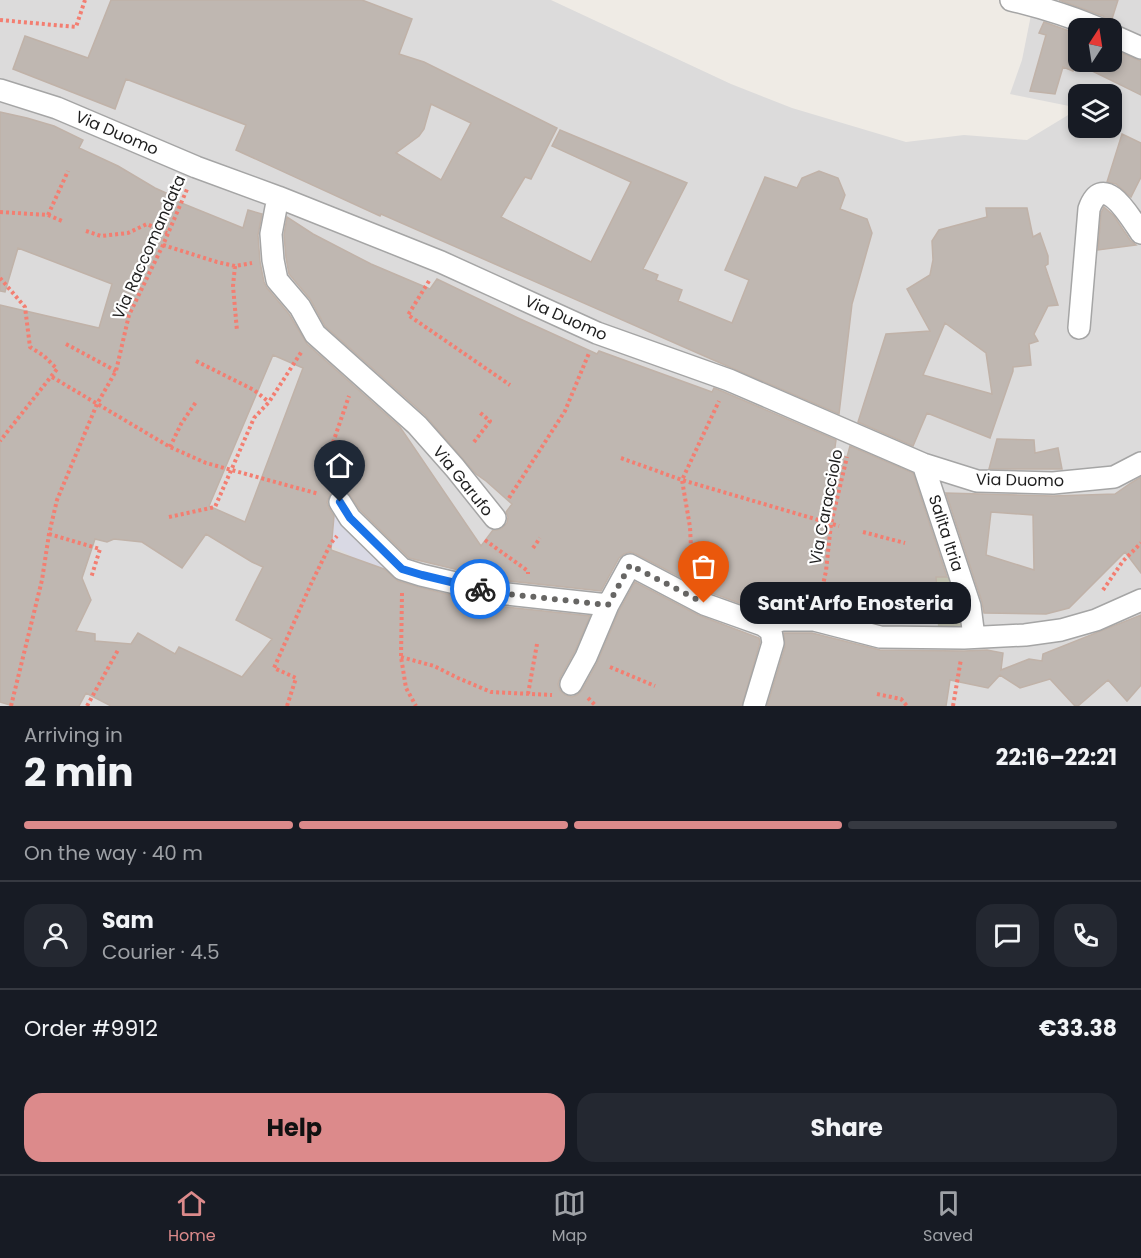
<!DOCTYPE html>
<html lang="en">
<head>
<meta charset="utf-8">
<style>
  body { margin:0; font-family:Poppins,sans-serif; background:#242831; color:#f1f3f6; height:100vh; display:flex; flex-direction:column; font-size:22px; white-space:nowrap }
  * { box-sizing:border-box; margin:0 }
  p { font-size:20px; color:#9ea1a6 }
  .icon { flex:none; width:33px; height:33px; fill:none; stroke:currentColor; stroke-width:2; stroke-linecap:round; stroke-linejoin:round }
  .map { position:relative; height:706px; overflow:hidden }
  .side { display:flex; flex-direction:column; background:#171b24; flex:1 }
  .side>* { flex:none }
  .needle { width:39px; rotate:12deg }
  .fabs { position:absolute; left:1068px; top:18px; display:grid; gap:12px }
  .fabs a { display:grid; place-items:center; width:54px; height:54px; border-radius:12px; background:#171b24; box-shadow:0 3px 9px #0003; font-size:30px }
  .pin { position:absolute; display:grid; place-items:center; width:51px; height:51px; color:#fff; margin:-62px -26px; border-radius:50% 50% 50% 0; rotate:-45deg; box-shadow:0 0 6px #0007 }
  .pin .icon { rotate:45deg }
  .courier { position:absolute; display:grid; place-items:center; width:60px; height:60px; margin:-30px; border:4px solid #1a73e8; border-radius:50%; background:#fff; color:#222; box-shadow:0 2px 8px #0007 }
  .bubble { position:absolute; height:42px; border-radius:18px; background:#171b24; box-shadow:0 3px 9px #0003; font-size:20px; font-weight:700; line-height:42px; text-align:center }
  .head em { font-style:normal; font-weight:700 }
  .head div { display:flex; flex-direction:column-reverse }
  .head { display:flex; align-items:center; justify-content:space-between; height:102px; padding:0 24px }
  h1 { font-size:39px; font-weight:700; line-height:45px }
  .bar { display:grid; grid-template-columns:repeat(4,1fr); gap:9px 6px; align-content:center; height:72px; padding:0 24px }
  .bar i { height:8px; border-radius:4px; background:#363941 }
  .bar .active { background:#dc8a8b }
  .bar p { grid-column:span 4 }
  .line { display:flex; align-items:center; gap:15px; padding:0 24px; border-top:2px solid #363941 }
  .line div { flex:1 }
  .round { display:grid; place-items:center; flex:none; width:63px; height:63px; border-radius:18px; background:#242831 }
  .button { display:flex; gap:12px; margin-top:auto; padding:12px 24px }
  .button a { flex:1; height:69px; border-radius:18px; background:#dc8a8b; color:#111; font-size:24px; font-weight:700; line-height:69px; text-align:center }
  .button a+a { background:#242831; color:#f1f3f6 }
  .tab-bar { display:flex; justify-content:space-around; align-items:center; height:84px; border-top:2px solid #363941; background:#171b24; font-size:16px; color:#9ea1a6 }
  .tab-bar a { display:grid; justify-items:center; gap:3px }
  .tab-bar .active { color:#dc8a8b }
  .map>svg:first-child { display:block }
  .residential { fill:#dcdbdb; fill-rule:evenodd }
  .construction { fill:#c3c3b1 }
  .plaza { fill:#d9d9e4 }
  .building { fill:#bfb7b1; stroke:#c0b2a8; stroke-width:1.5; fill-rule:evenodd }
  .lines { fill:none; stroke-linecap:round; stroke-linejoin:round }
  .street-casing { stroke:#a5a5a5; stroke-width:24 }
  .path { stroke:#f37e71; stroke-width:4; stroke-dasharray:3 3; stroke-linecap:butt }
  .street { stroke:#fff; stroke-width:21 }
  .done { stroke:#676664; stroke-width:6; stroke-dasharray:0 10.8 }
  .route { stroke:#1a73e8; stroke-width:8 }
  .labels { text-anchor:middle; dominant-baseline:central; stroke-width:4.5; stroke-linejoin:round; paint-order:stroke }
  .street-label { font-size:16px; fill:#1e1e1e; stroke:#fff }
</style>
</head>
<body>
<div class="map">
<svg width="1141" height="706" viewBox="0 0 1141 706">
  <rect width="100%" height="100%" fill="#efebe5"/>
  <path class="residential" d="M0 0H551L731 84 792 108 906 142 964 135 1027 140 1078 109V128H1112V94H1078V106L1077 100 1069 106 1010 94 1022 60 1034 0H1141V706H0ZM1078 28H1112V62H1078Z"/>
  <path class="construction" d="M936 577H952L960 603 961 629H938Z"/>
  <path class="plaza" d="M335 504 403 556 413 563 395 573 351 557 350 555 324 541 333 524Z"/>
  <path class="building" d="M111 0H362L412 19 399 54 424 62 557 128 531 179 525 177 501 217 591 262 631 182 552 146 560 130 687 183 643 269 658 275 656 280 682 290 678 301 732 323 749 280 725 270 765 177 797 188 802 178 819 171 838 178 845 195 840 209 867 219 872 233 852 304 839 414 718 362 381 214 380 216 236 150 246 125 126 79 115 109 13 69 25 36 88 58ZM431 104 471 123 441 180 396 153 419 136 424 129Z
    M1059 0H1118L1111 22 1109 23 1103 16Z
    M1044 22 1078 34V62H1112V49L1141 61V95L1076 63 1073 71 1063 67 1055 94 1030 91 1046 35 1039 33Z
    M0 112 27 118 54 126 83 140 79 148 118 166 155 188 175 197 174 200 243 228 248 210 262 214 258 235 260 262 264 282 267 288 289 314 307 344 400 427 481 546 493 530H497L502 528 507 523 508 517 506 512 512 504 486 481 476 474 425 415 325 326 310 299 289 274 286 258 284 235 287 217 313 234 371 264 430 289 437 279 518 318 597 354 599 351 712 392 714 388 724 392 836 440 834 454 847 457 850 446 913 473 947 577H936L938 612 865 611 864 620 814 607H782L764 612 709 592 636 554 630 552 624 554 619 558 601 591 500 580 409 558 360 510 350 495 345 491 339 489 333 492 329 497 327 502 329 508 334 516 331 550 384 569 398 581 418 587 496 606 590 616 575 651 560 678 558 684 560 690 565 695 572 697 577 695 582 690 597 663 619 611 635 582 698 615 759 638 760 642 742 706H111L86 693 79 706H13L0 702V305L99 328 112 284 18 248 5 292 0 291ZM273 355 303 368 245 522 209 506ZM206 534 252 562 263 567 236 620 272 639 242 677 179 647 175 654 138 633 131 644 95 641V634L76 631 91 600 82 578 95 539 107 542 114 539 142 542 182 568Z
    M1122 134 1141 143V177L1131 197 1116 184 1107 182Z
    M1104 207 1114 216 1130 240 1136 245 1098 250 1101 213Z
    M986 208H1027L1033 237 1040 233 1048 256V264L1045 266 1058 305 1048 306 1034 334 1038 341 1029 344 1031 365 1013 367V371L990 438 927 413 913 446 858 422 886 334 930 331 907 289 930 275 933 260 932 241 939 230 987 217ZM945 323 986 353 992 394 923 375Z
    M997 439 1034 440 1035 453 1058 448 1062 469H989Z
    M1141 477V573L1125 552 1069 608 1046 614 984 613 982 602 946 493 1053 496 1115 494 1131 483ZM991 512 1033 515 1034 570 986 555Z
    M1141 615V685L1127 701 1108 680 1078 706H1075L1050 679 1020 688 1000 675 988 688 950 680 946 706H767L785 647 784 633H812L880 650 964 651 987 650 1003 653 1001 670 1029 659 1042 661 1043 654Z"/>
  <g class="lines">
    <defs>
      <path id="street" d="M1011 0C1040 7 1070 16 1098 28
        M1112 35 1141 48
        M0 90 57 108 196 167 278 197 441 262 597 333 729 380 923 464 977 481 1053 483 1114 477 1141 463
        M278 197 271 234 273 260 277 280 300 307 315 334 417 425 455 468 495 518
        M1079 328 1089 209C1103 169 1130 217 1141 233
        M923 464 970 606 974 637
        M340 502 350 518 402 569 421 575 498 593 608 605 630 565 704 604 763 625 782 620H814L880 637 964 638 1025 635 1061 630 1096 620 1141 600
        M571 684 586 657 608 605
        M754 706 773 643 771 631 763 625"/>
    </defs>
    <use href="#street" class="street-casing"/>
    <path class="path" d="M0 20 76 27 85 0
      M0 212 48 215 62 221
      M48 215 68 171
      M86 231 101 236 128 233 147 224 167 233
      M163 245 217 262 235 266 252 263
      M235 266 233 286 237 331
      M0 278 25 307 30 347 44 356 57 369 0 441
      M429 281 408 315 510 385
      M66 344 116 371
      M196 361 254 390 269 402
      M52 377 170 447 206 463 319 494
      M474 442 490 421 478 411
      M170 447 181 424 196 402
      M621 458 682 480 839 526
      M329 483 327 479 326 463 349 396
      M509 498 565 411 589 353
      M169 517 215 507 254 418 269 402 302 351
      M863 532 905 543
      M49 534 100 549 91 578
      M485 540 528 571V574
      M533 548 540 538
      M691 573 692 568 690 527 682 480 719 401
      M1103 590 1123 561 1141 543
      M402 593 401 657 406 688 416 706
      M820 599 826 571 831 524 847 457
      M770 601 774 584
      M401 657 434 666 458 678 491 692 552 695
      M610 667 655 686
      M528 694 537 644
      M877 694 901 699 907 706
      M588 698 596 706
      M11 706 42 580 49 534 57 500 97 404 116 371 129 315 163 245 188 187
      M87 706 118 650
      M287 706 296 678 274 668 310 586 331 543 337 536
      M953 706 961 659"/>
    <use href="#street" class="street"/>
  </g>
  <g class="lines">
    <path class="done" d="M480 589 498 593 608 605 630 565 704 603"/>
    <path class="route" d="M340 502 350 518 402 569 422 575 480 589"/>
  </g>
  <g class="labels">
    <g class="street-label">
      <text transform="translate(117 133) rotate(23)">Via Duomo</text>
      <text transform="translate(149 247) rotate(-66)">Via Raccomandata</text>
      <text transform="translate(566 318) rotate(24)">Via Duomo</text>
      <text transform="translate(1020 480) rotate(1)">Via Duomo</text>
      <text transform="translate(463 481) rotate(51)">Via Garufo</text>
      <text transform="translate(826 507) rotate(-79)">Via Caracciolo</text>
      <text transform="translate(946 533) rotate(72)">Salita Itria</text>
    </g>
  </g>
</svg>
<div class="fabs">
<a><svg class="needle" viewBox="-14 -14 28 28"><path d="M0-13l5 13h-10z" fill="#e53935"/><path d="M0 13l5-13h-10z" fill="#9ea1a6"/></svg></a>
<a><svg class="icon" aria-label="layers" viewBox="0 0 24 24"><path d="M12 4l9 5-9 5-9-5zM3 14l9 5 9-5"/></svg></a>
</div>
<div class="pin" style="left:704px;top:603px;background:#ea580c"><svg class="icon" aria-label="bag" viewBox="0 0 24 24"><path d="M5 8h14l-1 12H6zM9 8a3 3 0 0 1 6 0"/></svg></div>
<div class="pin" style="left:340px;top:502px;background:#1f2937"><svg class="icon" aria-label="home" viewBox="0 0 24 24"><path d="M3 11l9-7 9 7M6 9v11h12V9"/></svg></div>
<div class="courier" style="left:480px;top:589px"><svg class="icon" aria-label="bike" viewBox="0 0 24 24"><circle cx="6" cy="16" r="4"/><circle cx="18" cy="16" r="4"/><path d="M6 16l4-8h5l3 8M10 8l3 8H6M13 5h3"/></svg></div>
<div class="bubble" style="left:740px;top:582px;width:231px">Sant'Arfo Enosteria</div>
</div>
<section class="side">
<div class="head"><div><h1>2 min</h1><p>Arriving in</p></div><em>22:16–22:21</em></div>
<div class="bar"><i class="active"></i><i class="active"></i><i class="active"></i><i></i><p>On the way · 40 m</p></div>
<div class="line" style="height:108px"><a class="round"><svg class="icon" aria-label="person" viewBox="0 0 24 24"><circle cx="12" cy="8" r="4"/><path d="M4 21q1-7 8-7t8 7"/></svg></a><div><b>Sam</b><p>Courier · 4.5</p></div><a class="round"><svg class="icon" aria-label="chat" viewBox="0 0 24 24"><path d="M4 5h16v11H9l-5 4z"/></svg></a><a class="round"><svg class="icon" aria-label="phone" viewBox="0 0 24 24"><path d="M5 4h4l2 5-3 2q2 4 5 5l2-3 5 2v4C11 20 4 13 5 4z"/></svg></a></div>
<div class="line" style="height:78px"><div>Order #9912</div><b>€33.38</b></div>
<div class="button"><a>Help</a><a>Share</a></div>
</section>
<nav class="tab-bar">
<a class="active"><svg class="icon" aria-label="home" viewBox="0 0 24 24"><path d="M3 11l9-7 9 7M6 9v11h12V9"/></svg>Home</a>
<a><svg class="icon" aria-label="map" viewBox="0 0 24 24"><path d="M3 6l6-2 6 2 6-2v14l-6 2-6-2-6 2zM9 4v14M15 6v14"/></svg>Map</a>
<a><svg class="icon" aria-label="saved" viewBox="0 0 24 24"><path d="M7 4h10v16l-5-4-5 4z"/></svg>Saved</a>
</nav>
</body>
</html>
